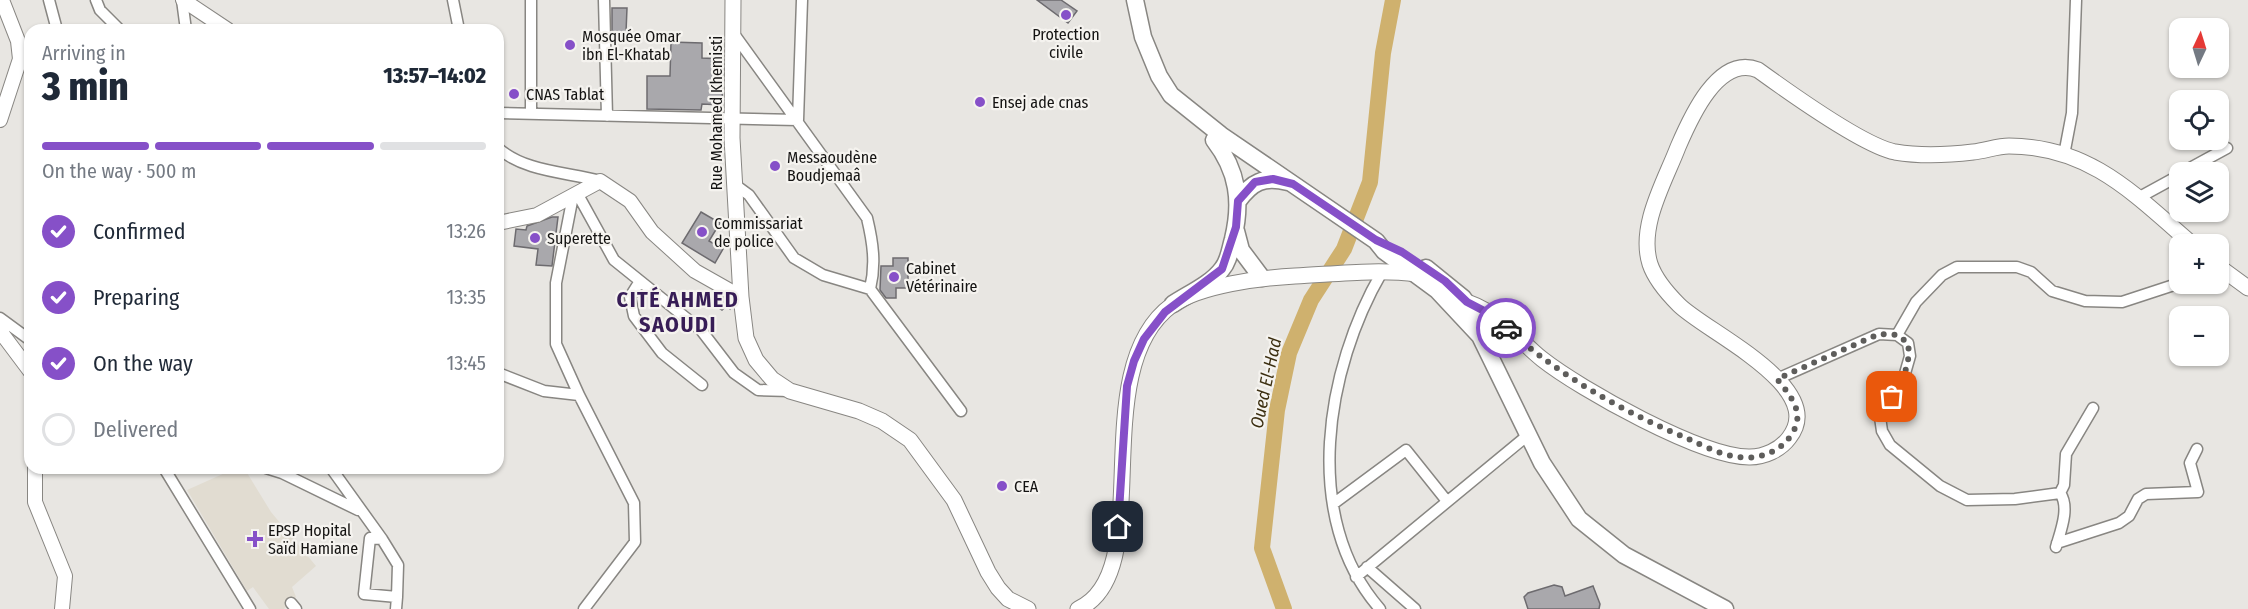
<!DOCTYPE html>
<html lang="en">
<head>
<meta charset="utf-8">
<style>
  body { margin:0; font-family:"Fira Sans Condensed",sans-serif; background:#f6f6f7; color:#1f2937; height:100vh; display:flex; flex-direction:column; font-size:22px; white-space:nowrap }
  * { box-sizing:border-box; margin:0 }
  p { font-size:20px; color:#747a83 }
  .icon { flex:none; width:33px; height:33px; fill:none; stroke:currentColor; stroke-width:2; stroke-linecap:round; stroke-linejoin:round }
  .map { position:relative; flex:1; overflow:hidden }
  .side { position:absolute; left:24px; top:24px; width:480px; height:450px; display:flex; flex-direction:column; background:#fff; border-radius:18px; box-shadow:0 2px 4px #0004 }
  .side>* { flex:none }
  .needle { width:39px; rotate:4deg }
  .controls { position:absolute; left:2169px; top:18px; display:grid; gap:12px }
  .controls a { display:grid; place-items:center; width:60px; height:60px; border-radius:12px; background:#fff; box-shadow:0 2px 4px #0004; font-size:30px }
  .pin { position:absolute; display:grid; place-items:center; width:51px; height:51px; color:#fff; margin:-26px; border-radius:12px; box-shadow:0 3px 9px #0006 }
  .courier { position:absolute; display:grid; place-items:center; width:60px; height:60px; margin:-30px; border:4px solid #8650c8; border-radius:50%; background:#fff; color:#222; box-shadow:0 2px 8px #0007 }
  .overview em { font-style:normal; font-weight:800 }
  .overview div { display:flex; flex-direction:column-reverse }
  .overview { display:flex; align-items:center; justify-content:space-between; height:102px; padding:0 18px }
  h1 { font-size:39px; font-weight:800; line-height:45px }
  .bar { display:grid; grid-template-columns:repeat(4,1fr); gap:9px 6px; align-content:center; height:72px; padding:0 18px }
  .bar i { height:8px; border-radius:4px; background:#e0e1e3 }
  .bar .active { background:#8650c8 }
  .bar p { grid-column:span 4 }
  ol { padding:0 18px; list-style:none }
  li { display:flex; align-items:center; gap:18px; height:66px }
  li p { margin-inline-start:auto }
  li .icon { padding:6px; border-radius:50%; background:#8650c8; color:#fff; stroke-width:4 }
  li:last-child { color:#747a83 }
  li i { width:33px; height:33px; border:3px solid #e0e1e3; border-radius:50% }
  .map>svg:first-child { display:block }
  .built { fill:#e1dcd1 }
  .lines { fill:none; stroke-linecap:round; stroke-linejoin:round }
  .river { stroke:#cfb16e; stroke-width:16 }
  .building { fill:#a9a8ac; stroke:#6d6b6f; stroke-width:1.5 }
  .minor-casing { stroke:#888682; stroke-width:13 }
  .tertiary-casing { stroke:#888682; stroke-width:16 }
  .secondary-casing { stroke:#888682; stroke-width:17 }
  .primary-casing { stroke:#888682; stroke-width:19 }
  .minor { stroke:#fff; stroke-width:10 }
  .tertiary { stroke:#fff; stroke-width:14 }
  .secondary { stroke:#fff; stroke-width:15 }
  .primary { stroke:#fff; stroke-width:16 }
  .done { stroke:#5e5d5b; stroke-width:6; stroke-dasharray:0 10.8 }
  .route { stroke:#8650c8; stroke-width:8 }
  .poi-dot { fill:#8650c8; stroke:#f5f3ef; stroke-width:2 }
  .labels { text-anchor:middle; dominant-baseline:central; stroke-width:4.5; stroke-linejoin:round; paint-order:stroke }
  .poi-label { font-size:16px; fill:#141312; stroke:#f5f3ef; text-anchor:start }
  .street-label { font-size:16px; fill:#141312; stroke:#f5f3ef }
  .water-label { font-size:18px; font-style:italic; fill:#3b2e10; stroke:#f5f3ef }
  .district-label { font-size:22px; font-weight:bold; letter-spacing:1.5px; fill:#371d56; stroke:#f5f3ef }
</style>
</head>
<body>
<div class="map">
<svg width="2248" height="609" viewBox="0 0 2248 609">
  <rect width="100%" height="100%" fill="#e8e6e2"/>
  <path class="built" d="M223 468H244L271 512 316 566 292 587 296 597 284 609H269L253 587 247 591 187 490 225 473Z"/>
  <g class="lines">
    <path class="river" d="M1284 609 1262 548 1277 410 1289 353 1311 300 1344 249 1370 182 1383 53 1393 0"/>
  </g>
  <path class="building" d="M1037 0H1061L1077 11 1068 23Z
    M612 8H627L626 32H612Z
    M671 42 702 43V58L723 59 722 105 702 104 701 110 647 109V76H670Z
    M701 212 720 223 709 241 723 249 715 263 682 243Z
    M552 217H558L552 266 536 265 538 249 514 246 516 229 526 230 527 226Z
    M893 258H908V288H896V298H886L880 290 881 266H893Z
    M713 292 732 302 730 309 726 306 722 310 707 300Z
    M1554 585 1562 587 1565 596 1593 586 1600 604 1599 609H1528L1524 597 1528 593Z"/>
  <g class="lines">
    <defs>
      <path id="minor" d="M49 0 57 30
        M96 0 100 10 120 30
        M182 0 186 30
        M453 0 459 30
        M604 0 607 116
        M734 34 867 218C873 243 876 264 870 289
        M531 112V0
        M498 113 798 120
        M798 120 802 0
        M498 148C525 172 567 172 600 181
        M2064 155 2072 113 2076 0
        M2183 172 2227 148
        M734 184 749 195 794 258 823 275 870 289 961 411
        M577 193 614 260 701 330 734 373 758 390 790 391
        M2138 198 2180 175
        M640 281 630 297 634 316 662 353 702 385
        M0 318 30 340
        M1897 335 1916 302 1942 275 1957 267H2017L2031 272 2052 291 2085 301 2122 302 2180 283
        M498 373 544 391 579 395 556 344V283L573 196
        M1777 379 1879 334 1897 335 1908 343 1910 356 1904 377 1880 417 1882 431 1890 445 1940 486 1967 500 2015 499 2060 493 2064 485 2066 454 2093 408
        M579 395 634 503 635 542 584 609
        M164 468 250 609
        M266 468 282 473 358 510
        M331 468 382 539 370 538 364 594 397 597 396 609
        M1333 504 1406 450 1446 500
        M382 539 398 565 397 597
        M2057 543 2119 523 2129 516 2138 499 2146 494 2198 492 2190 463 2197 449
        M2056 547C2061 530 2070 507 2060 493
        M1367 567 1415 609
        M1356 577 1528 435
        M291 603 296 609
        M1380 609C1300 518 1326 368 1382 272"/>
      <path id="tertiary" d="M183 0 228 30
        M0 120 20 59 18 41 2 0
        M498 223 537 215 600 181 630 201 652 232 695 271 741 297
        M0 324 3 335 30 371
        M35 468V502L65 576 62 609"/>
      <path id="secondary" d="M733 0 732 138 741 297 746 338 756 360 772 379 790 391 859 411 882 421 910 440 954 500 988 572 998 588 1008 599 1028 609
        M2218 266 2248 288
        M1462 301C1494 307 1518 340 1542 359 1580 389 1703 458 1750 457 1764 457 1780 450 1789 438 1829 387 1706 332 1679 305 1668 294 1655 279 1650 264 1638 226 1665 181 1678 147 1690 119 1718 54 1758 70 1787 91 1864 146 1895 152 1919 156 1948 155 1973 152 1985 151 1997 146 2009 146 2090 146 2135 195 2192 244
        M1078 609C1160 573 1083 370 1172 305 1201 285 1260 278 1295 276 1336 274 1377 269 1417 274"/>
      <path id="primary" d="M1135 0 1143 37 1159 76 1171 95 1221 135 1376 241 1384 251 1437 290 1480 336 1542 463 1579 519 1624 555 1725 609
        M1238 201C1252 182 1263 176 1288 182
        M1236 231 1241 250 1262 278
        M1426 268 1463 298 1481 323
        M1173 304C1188 294 1211 284 1222 269 1229 261 1230 249 1233 239 1242 202 1238 171 1214 140"/>
    </defs>
    <use href="#minor" class="minor-casing"/>
    <use href="#tertiary" class="tertiary-casing"/>
    <use href="#secondary" class="secondary-casing"/>
    <use href="#primary" class="primary-casing"/>
    <use href="#minor" class="minor"/>
    <use href="#tertiary" class="tertiary"/>
    <use href="#secondary" class="secondary"/>
    <use href="#primary" class="primary"/>
  </g>
  <g class="lines">
    <path class="done" d="M1506 328C1560 376 1620 410 1686 438 1702 445 1720 455 1738 457 1759 460 1782 452 1793 432 1805 412 1790 395 1777 379L1879 334 1897 335 1908 343C1911 364 1903 379 1892 397"/>
    <path class="route" d="M1118 527 1127 386 1134 361 1144 339 1165 312 1222 269 1236 227 1238 201 1255 182 1273 179 1293 184 1376 240 1402 252 1445 281 1467 302 1490 314 1506 328"/>
  </g>
  <g class="poi-dot">
    <circle cx="1066" cy="15" r="6"/>
    <circle cx="570" cy="45" r="6"/>
    <circle cx="514" cy="94" r="6"/>
    <circle cx="980" cy="102" r="6"/>
    <circle cx="775" cy="166" r="6"/>
    <circle cx="702" cy="232" r="6"/>
    <circle cx="535" cy="238" r="6"/>
    <circle cx="894" cy="277" r="6"/>
    <circle cx="1002" cy="486" r="6"/>
    <path d="M252 530h6v6h6v6h-6v6h-6v-6h-6v-6h6z"/>
  </g>
  <g class="labels">
    <g class="poi-label">
      <text x="1066" y="34" text-anchor="middle">Protection<tspan x="1066" dy="18">civile</tspan></text>
      <text x="582" y="36">Mosquée Omar<tspan x="582" dy="18">ibn El-Khatab</tspan></text>
      <text x="526" y="94">CNAS Tablat</text>
      <text x="992" y="102">Ensej ade cnas</text>
      <text x="787" y="157">Messaoudène<tspan x="787" dy="18">Boudjemaâ</tspan></text>
      <text x="714" y="223">Commissariat<tspan x="714" dy="18">de police</tspan></text>
      <text x="547" y="238">Superette</text>
      <text x="906" y="268">Cabinet<tspan x="906" dy="18">Vétérinaire</tspan></text>
      <text x="1014" y="486">CEA</text>
      <text x="268" y="530">EPSP Hopital<tspan x="268" dy="18">Saïd Hamiane</tspan></text>
    </g>
    <g class="street-label">
      <text transform="translate(716 113) rotate(-90)">Rue Mohamed Khemisti</text>
    </g>
    <g class="water-label">
      <text transform="translate(1266 383) rotate(-78)">Oued El-Had</text>
    </g>
    <g class="district-label">
      <text x="678" y="299">CITÉ AHMED<tspan x="678" dy="25">SAOUDI</tspan></text>
    </g>
  </g>
</svg>
<div class="controls">
<a><svg class="needle" viewBox="-14 -14 28 28"><path d="M0-13l5 13h-10z" fill="#e53935"/><path d="M0 13l5-13h-10z" fill="#747a83"/></svg></a>
<a><svg class="icon" aria-label="locate" viewBox="0 0 24 24"><circle cx="12" cy="12" r="6"/><path d="M12 2v4M12 18v4M2 12h4M18 12h4"/></svg></a>
<a><svg class="icon" aria-label="layers" viewBox="0 0 24 24"><path d="M12 4l9 5-9 5-9-5zM3 14l9 5 9-5"/></svg></a>
<a>+</a>
<a>−</a>
</div>
<div class="pin" style="left:1892px;top:397px;background:#ea580c"><svg class="icon" aria-label="bag" viewBox="0 0 24 24"><path d="M5 8h14l-1 12H6zM9 8a3 3 0 0 1 6 0"/></svg></div>
<div class="pin" style="left:1118px;top:527px;background:#1f2937"><svg class="icon" aria-label="home" viewBox="0 0 24 24"><path d="M3 11l9-7 9 7M6 9v11h12V9"/></svg></div>
<div class="courier" style="left:1506px;top:328px"><svg class="icon" aria-label="car" viewBox="0 0 24 24"><path d="M5 17H2v-5l4-1 3-4h7l3 4 3 1v5h-3M9 17h6M6 11h13"/><circle cx="7" cy="17" r="2"/><circle cx="17" cy="17" r="2"/></svg></div>
<section class="side">
<div class="overview"><div><h1>3 min</h1><p>Arriving in</p></div><em>13:57–14:02</em></div>
<div class="bar"><i class="active"></i><i class="active"></i><i class="active"></i><i></i><p>On the way · 500 m</p></div>
<ol>
<li><svg class="icon" aria-label="check" viewBox="0 0 24 24"><path d="M5 12l5 5 9-10"/></svg>Confirmed<p>13:26</p></li>
<li><svg class="icon" aria-label="check" viewBox="0 0 24 24"><path d="M5 12l5 5 9-10"/></svg>Preparing<p>13:35</p></li>
<li><svg class="icon" aria-label="check" viewBox="0 0 24 24"><path d="M5 12l5 5 9-10"/></svg>On the way<p>13:45</p></li>
<li><i></i>Delivered</li>
</ol>
</section>
</div>
</body>
</html>
